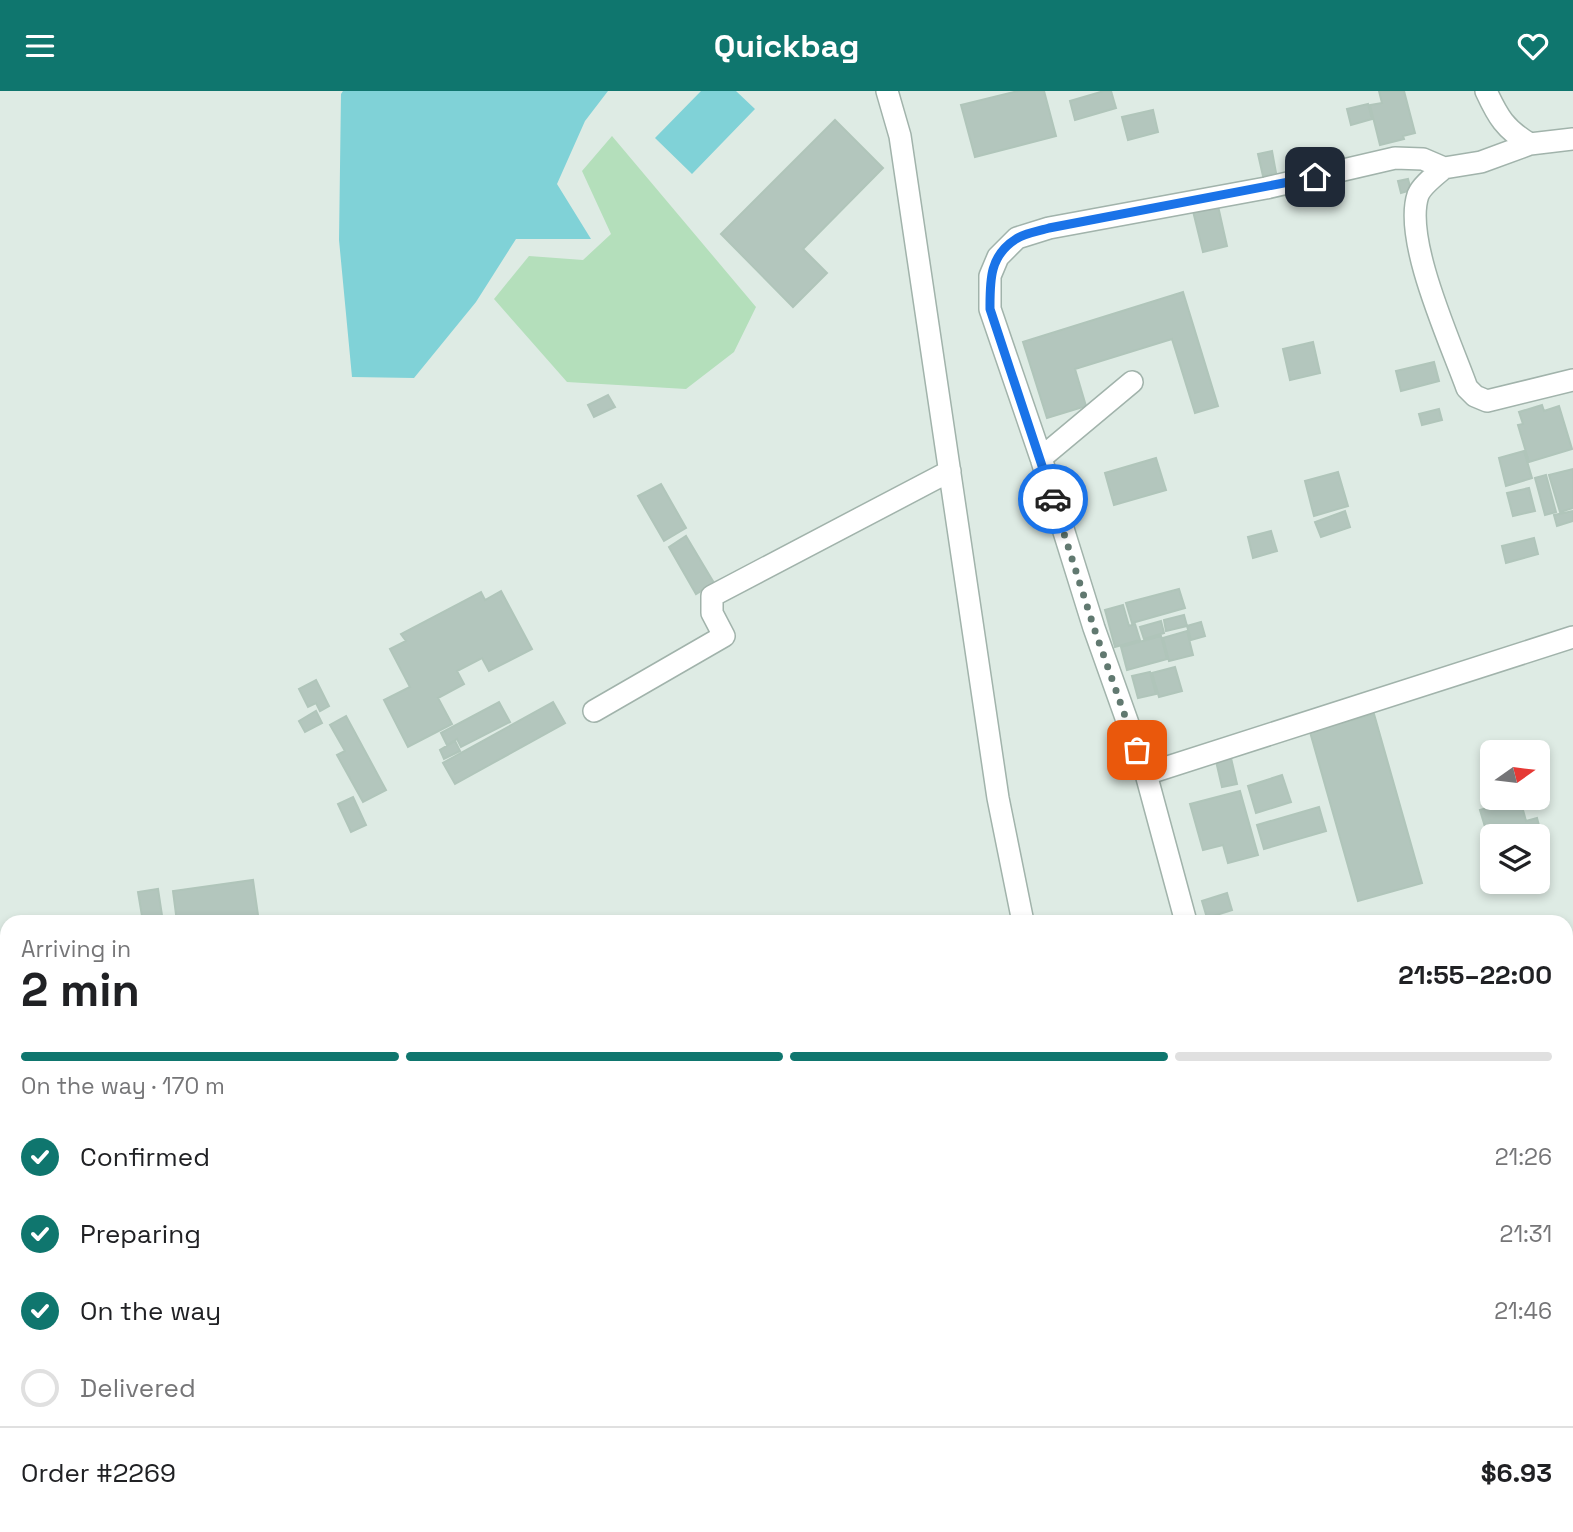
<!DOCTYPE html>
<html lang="en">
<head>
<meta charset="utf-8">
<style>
  body { margin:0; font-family:"Space Grotesk",sans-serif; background:#f2f2f2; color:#202124; height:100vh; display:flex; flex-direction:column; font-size:26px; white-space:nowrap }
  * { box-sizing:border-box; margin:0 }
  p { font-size:23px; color:#757577 }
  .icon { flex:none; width:38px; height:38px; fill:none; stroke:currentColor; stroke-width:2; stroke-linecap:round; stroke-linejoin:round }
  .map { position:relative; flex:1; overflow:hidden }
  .side { position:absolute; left:0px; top:824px; width:1573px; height:618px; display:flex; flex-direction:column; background:#fff; border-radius:21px 21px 0 0; box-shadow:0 4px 10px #0003 }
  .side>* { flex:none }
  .needle { width:46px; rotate:76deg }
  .fabs { position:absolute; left:1480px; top:649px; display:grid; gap:14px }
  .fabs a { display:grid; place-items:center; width:70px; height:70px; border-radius:10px; background:#fff; box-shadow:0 4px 10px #0003; font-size:35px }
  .pin { position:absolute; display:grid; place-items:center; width:60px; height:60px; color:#fff; margin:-30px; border-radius:14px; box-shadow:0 4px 10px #0006 }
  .courier { position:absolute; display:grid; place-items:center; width:70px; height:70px; margin:-35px; border:5px solid #1a73e8; border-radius:50%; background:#fff; color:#222; box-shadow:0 2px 9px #0007 }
  .headline em { font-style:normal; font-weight:800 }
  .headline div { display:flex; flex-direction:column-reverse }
  .headline { display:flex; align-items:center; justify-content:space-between; height:119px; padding:0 21px }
  h1 { font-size:46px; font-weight:800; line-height:52px }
  .bar { display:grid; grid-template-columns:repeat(4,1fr); gap:10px 7px; align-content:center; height:84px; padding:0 21px }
  .bar i { height:9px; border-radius:5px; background:#e0e0e0 }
  .bar .active { background:#0f766e }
  .bar p { grid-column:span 4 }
  .line { display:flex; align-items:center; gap:18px; padding:0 21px; border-top:2px solid #e0e0e0 }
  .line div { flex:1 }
  ol { padding:0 21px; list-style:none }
  li { display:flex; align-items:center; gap:21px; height:77px }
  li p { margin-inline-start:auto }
  li .icon { padding:7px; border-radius:50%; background:#0f766e; color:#fff; stroke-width:4 }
  li:last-child { color:#757577 }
  li i { width:38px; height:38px; border:4px solid #e0e0e0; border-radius:50% }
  header { display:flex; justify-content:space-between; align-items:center; height:91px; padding:0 21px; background:#0f766e; color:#fff; font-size:32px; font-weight:800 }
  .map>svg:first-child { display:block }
  .green { fill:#b4dfbb }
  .water { fill:#80d2d7 }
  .building { fill:#b3c6bd; stroke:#b0c5ba; stroke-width:2 }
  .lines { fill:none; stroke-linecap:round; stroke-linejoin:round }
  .minor-casing { stroke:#a1b3ab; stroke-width:24 }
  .major-casing { stroke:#c0c8c5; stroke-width:24 }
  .minor { stroke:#fff; stroke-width:21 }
  .major { stroke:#5ea58c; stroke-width:21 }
  .done { stroke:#617970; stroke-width:7; stroke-dasharray:0 12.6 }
  .route { stroke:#1a73e8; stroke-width:9 }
</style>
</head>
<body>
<header><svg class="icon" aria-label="menu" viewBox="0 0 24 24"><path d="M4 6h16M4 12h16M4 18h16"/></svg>Quickbag<svg class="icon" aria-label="heart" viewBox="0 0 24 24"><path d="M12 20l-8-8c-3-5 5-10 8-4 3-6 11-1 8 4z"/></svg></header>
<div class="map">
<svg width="1573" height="1441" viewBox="0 0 1573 1441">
  <rect width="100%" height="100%" fill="#deebe4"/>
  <path class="green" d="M612 45 756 216 734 261 686 298 567 291 494 208 529 165 583 169 611 143 582 80Z"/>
  <path class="water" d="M343 0H608L585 30 557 93 591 148H516L476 211 414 287 352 286 339 149 341 3Z
    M701 0H736L755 18 692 83 655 47Z"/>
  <path class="building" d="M1018 0H1044L1056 45 975 66 961 14Z
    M1104 0H1111L1116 17 1075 29 1070 10Z
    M1379 0H1404L1415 42 1403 45 1404 48 1380 54 1370 14 1382 12Z
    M1368 13 1372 28 1351 34 1347 18Z
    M1153 19 1158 41 1128 49 1122 26Z
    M835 29 883 77 803 158 827 182 793 216 721 143Z
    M1272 60 1276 82 1263 85 1258 63Z
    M1408 88 1411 99 1401 102 1398 90Z
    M1218 115 1227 155 1203 161 1193 120Z
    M1183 201 1218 315 1195 322 1172 248 1075 278 1086 315 1047 327 1023 251Z
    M1313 251 1320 282 1290 289 1283 258Z
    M1434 271 1439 290 1401 300 1396 280Z
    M608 304 615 316 594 326 588 314Z
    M1542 314 1544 320 1559 315 1572 358 1529 371 1518 334 1523 333 1519 321Z
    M1439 318 1442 329 1422 334 1419 323Z
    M1524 360 1532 387 1506 395 1499 367Z
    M1156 367 1166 399 1114 414 1105 382Z
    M1573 378V417L1560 421 1549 384Z
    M1338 381 1348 415 1314 425 1305 390Z
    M1546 384 1556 421 1545 424 1535 387Z
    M661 393 686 437 664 450 638 405Z
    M1529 397 1535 420 1513 425 1507 402Z
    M1345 420 1350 436 1321 446 1315 431Z
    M1573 420V430L1557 435 1554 424Z
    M1271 440 1277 460 1253 467 1248 446Z
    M686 445 714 492 696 503 669 456Z
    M1534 447 1538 463 1506 472 1502 455Z
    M1179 498 1185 517 1132 532 1126 512Z
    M501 500 532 558 489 580 482 567 457 580 464 593 438 607 452 633 408 656 384 609 410 596 390 558 406 550 401 543 481 501 485 509Z
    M1123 514 1129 535 1135 533 1140 549 1115 556 1105 519Z
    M1184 524 1187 535 1166 540 1164 529Z
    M1161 530 1164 542 1144 548 1140 536Z
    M1201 531 1205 545 1191 549 1187 535Z
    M1187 540 1193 564 1169 570 1163 547Z
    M1161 545 1167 568 1127 579 1121 556Z
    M1175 576 1182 600 1159 606 1152 582Z
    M1150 581 1156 603 1138 607 1132 585Z
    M316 589 329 615 320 620 316 612 308 616 299 598Z
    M499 611 510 631 461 656 457 648 447 654 441 642Z
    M553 611 565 632 455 693 443 672Z
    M316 620 322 632 305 641 299 630Z
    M1374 623 1422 792 1358 810 1310 641Z
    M346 625 386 699 363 711 337 664 345 660 330 634Z
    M455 650 460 660 444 668 440 659Z
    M1231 667 1237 693 1222 696 1216 670Z
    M1282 684 1291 711 1256 722 1248 695Z
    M1240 700 1258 764 1228 772 1223 754 1203 759 1190 713Z
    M353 706 366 734 351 741 338 713Z
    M1520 708 1526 730 1537 727 1548 768 1538 770V746H1493V763L1480 719Z
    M1319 716 1326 740 1264 758 1257 734Z
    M253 789 259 831H177L173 800Z
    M158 798 163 831H143L138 801Z
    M1227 802 1232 819 1207 827 1202 810Z
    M1573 950V965L1567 967 1566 952Z
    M1566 1021 1573 1052V1065L1566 1066Z
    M1573 1266V1309L1566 1311V1267Z
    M5 1280 7 1287V1387L0 1389V1281Z
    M472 1435H485L487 1441H455Z
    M506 1435H553L555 1440 508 1441Z
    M615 1435H657L637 1441H616Z
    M667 1435H702L704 1441H669Z
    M921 1435H1001L999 1441H919Z
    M1023 1435H1055L1053 1441H1042Z
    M1062 1435H1069L1081 1441H1059Z
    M1143 1435H1193L1190 1441H1155Z
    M1374 1435H1414L1419 1441H1367Z"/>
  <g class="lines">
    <defs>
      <path id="minor" d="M887 0 900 45 998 707 1023 831
        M1486 0C1498 26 1505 38 1530 53
        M1444 77C1436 84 1422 94 1418 104 1403 149 1451 252 1467 297L1475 305 1487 310 1573 289
        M1041 367 1132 291
        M594 620 724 545 712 522V505L950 380
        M1146 683 1573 546
        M1186 831 1146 683 1094 537 1041 367 990 218V185L998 166 1017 147 1049 137 1266 97 1395 67 1423 68 1444 77 1481 71 1530 53 1573 48
        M0 1172 7 1169
        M1566 1208 1573 1206
        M497 1435 499 1441
        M1269 1435 1276 1441
        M1252 1441 1256 1435"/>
      <path id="major" d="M1566 1123 1573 1122
        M300 1441 316 1435"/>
    </defs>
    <use href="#minor" class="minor-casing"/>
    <use href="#major" class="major-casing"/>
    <use href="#minor" class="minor"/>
    <use href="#major" class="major"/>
  </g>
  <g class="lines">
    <path class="done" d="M1053 408 1094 537 1137 659"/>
    <path class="route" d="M1053 408 990 218C990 190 989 165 1016 148 1025 142 1039 140 1049 137L1315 86"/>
  </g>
</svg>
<div class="fabs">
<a><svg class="needle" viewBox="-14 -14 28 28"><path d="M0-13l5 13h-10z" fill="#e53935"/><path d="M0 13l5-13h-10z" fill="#757577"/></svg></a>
<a><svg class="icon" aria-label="layers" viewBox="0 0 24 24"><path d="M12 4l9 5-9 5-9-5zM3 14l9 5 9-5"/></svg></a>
</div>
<div class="pin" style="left:1137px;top:659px;background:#ea580c"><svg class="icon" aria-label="bag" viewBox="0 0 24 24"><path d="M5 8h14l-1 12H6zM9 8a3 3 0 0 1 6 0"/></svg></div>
<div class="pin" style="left:1315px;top:86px;background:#1f2937"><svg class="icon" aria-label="home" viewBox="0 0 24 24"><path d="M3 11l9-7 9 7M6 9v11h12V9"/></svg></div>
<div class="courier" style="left:1053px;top:408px"><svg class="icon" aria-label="car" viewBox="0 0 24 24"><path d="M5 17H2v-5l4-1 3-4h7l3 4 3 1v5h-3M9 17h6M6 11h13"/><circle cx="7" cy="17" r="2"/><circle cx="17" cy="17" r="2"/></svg></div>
<section class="side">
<div class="headline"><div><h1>2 min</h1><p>Arriving in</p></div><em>21:55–22:00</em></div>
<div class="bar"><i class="active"></i><i class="active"></i><i class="active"></i><i></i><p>On the way · 170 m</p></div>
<ol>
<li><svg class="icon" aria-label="check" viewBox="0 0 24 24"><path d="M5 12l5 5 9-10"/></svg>Confirmed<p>21:26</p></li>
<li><svg class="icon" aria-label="check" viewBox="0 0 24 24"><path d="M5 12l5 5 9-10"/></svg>Preparing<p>21:31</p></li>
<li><svg class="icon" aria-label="check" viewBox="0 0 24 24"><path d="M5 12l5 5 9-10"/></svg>On the way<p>21:46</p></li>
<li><i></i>Delivered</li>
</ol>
<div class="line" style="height:91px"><div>Order #2269</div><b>$6.93</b></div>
</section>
</div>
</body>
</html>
